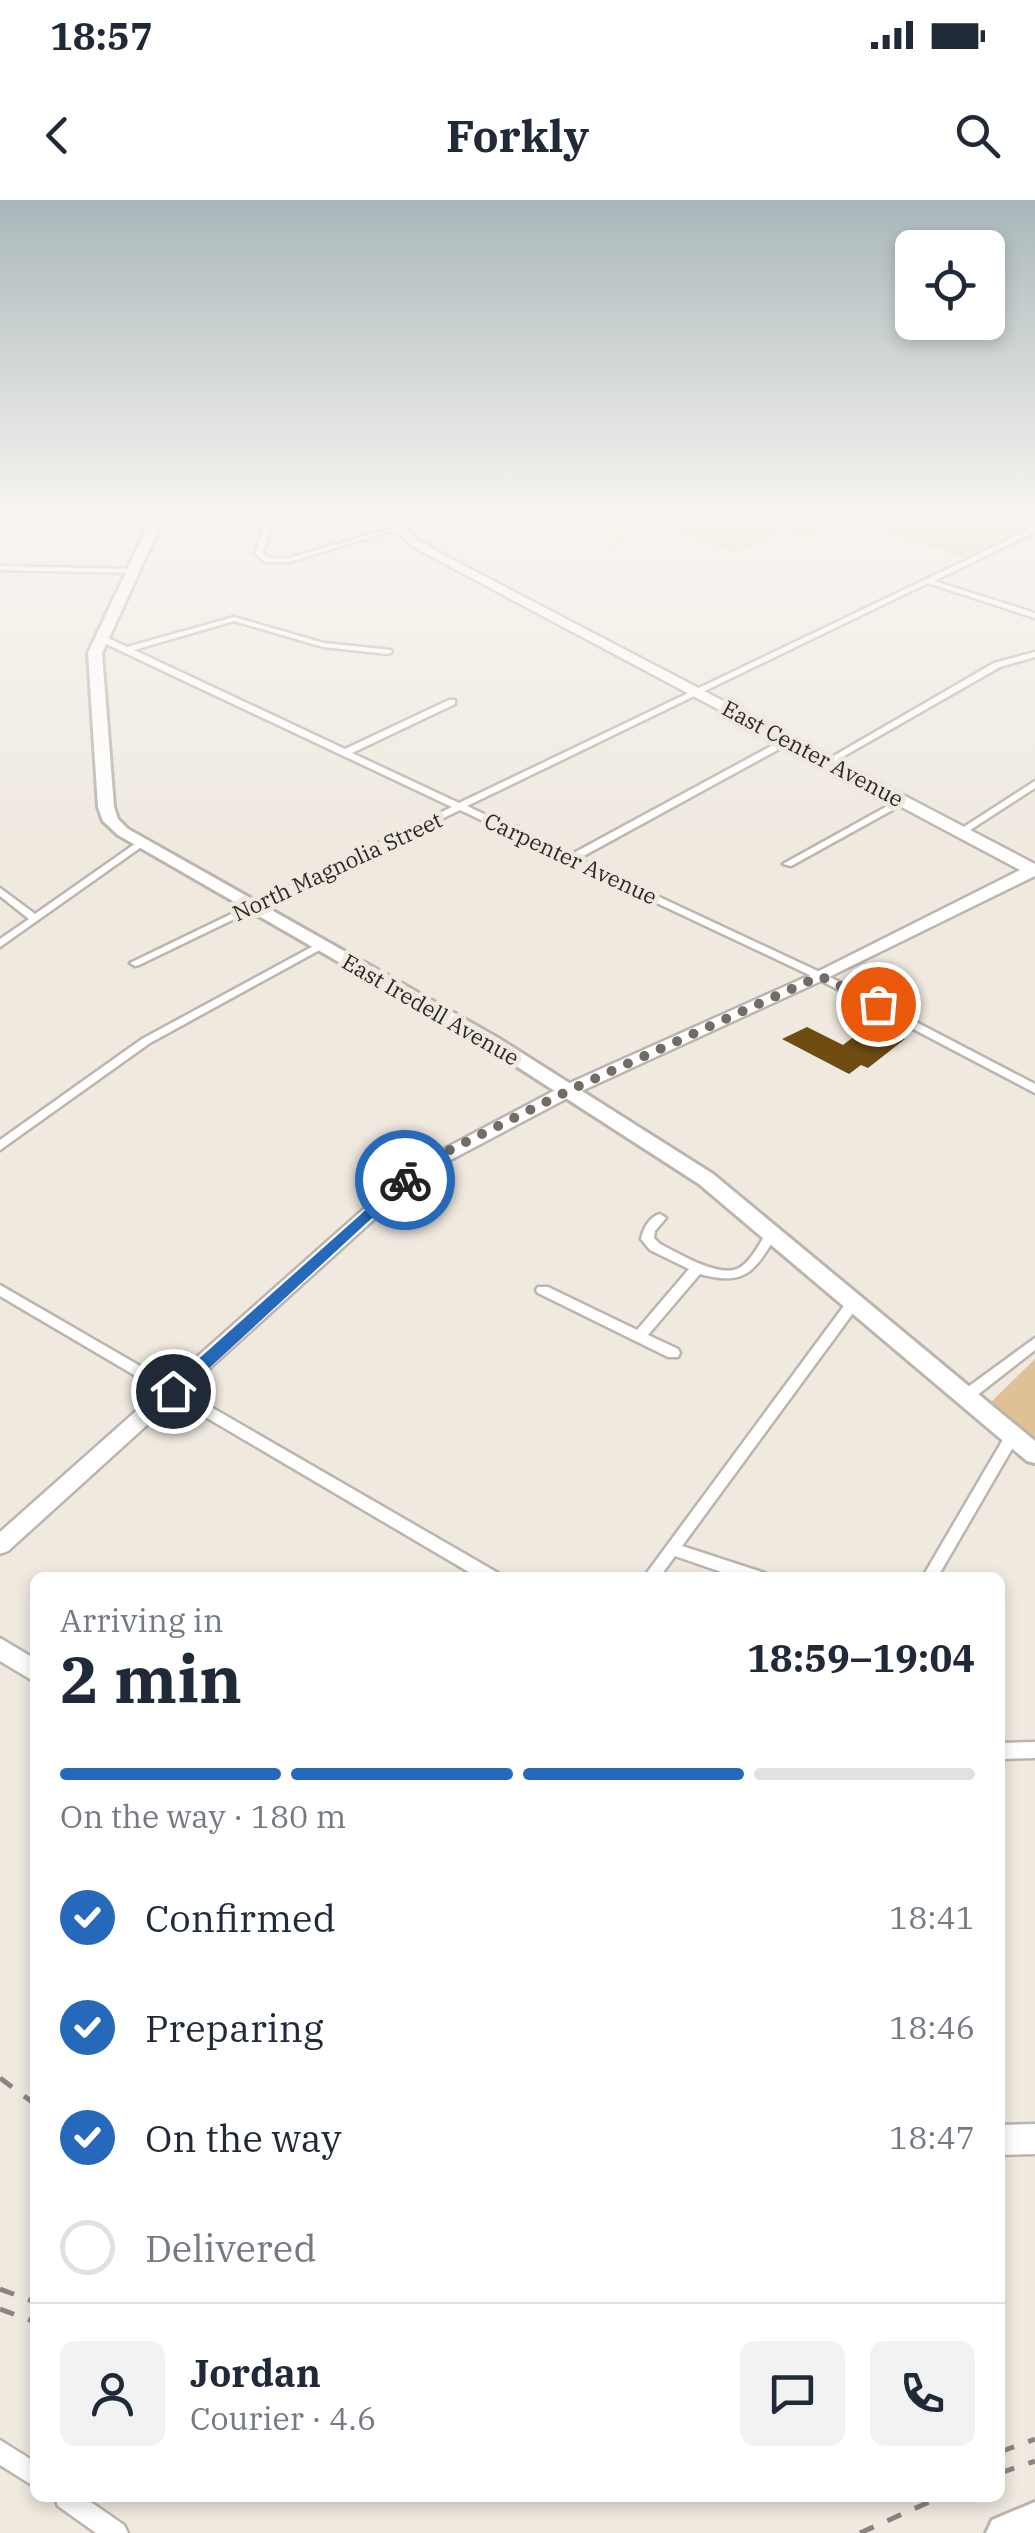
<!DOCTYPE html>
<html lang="en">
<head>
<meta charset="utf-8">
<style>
  body { margin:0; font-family:"IBM Plex Serif",serif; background:#f2f2f3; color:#1f2937; height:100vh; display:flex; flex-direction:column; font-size:38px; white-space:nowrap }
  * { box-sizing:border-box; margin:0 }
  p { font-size:32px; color:#747a83 }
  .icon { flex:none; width:55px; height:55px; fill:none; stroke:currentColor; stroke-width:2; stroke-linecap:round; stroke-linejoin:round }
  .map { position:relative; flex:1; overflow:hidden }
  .drawer { position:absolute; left:30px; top:1372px; width:975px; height:930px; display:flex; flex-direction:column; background:#fff; border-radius:15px; box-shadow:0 5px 15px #0003 }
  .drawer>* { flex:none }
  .tools { position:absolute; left:895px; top:30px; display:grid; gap:20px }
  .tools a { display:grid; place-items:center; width:110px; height:110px; border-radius:15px; background:#fff; box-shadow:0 5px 15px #0003; font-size:50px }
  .pin { position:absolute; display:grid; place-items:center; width:85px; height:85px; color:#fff; margin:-42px; border:5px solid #fff; border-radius:50%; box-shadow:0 2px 10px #0007 }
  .courier { position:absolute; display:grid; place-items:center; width:100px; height:100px; margin:-50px; border:8px solid #2668b9; border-radius:50%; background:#fff; color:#222; box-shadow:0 2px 12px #0007 }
  .summary em { font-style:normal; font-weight:800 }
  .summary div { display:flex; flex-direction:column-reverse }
  .summary { display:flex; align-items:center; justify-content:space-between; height:170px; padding:0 30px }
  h1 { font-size:65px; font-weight:800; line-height:75px }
  .bar { display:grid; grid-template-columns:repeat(4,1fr); gap:15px 10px; align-content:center; height:120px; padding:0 30px }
  .bar i { height:12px; border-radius:8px; background:#e0e1e3 }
  .bar .active { background:#2668b9 }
  .bar p { grid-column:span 4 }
  .line { display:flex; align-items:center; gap:25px; padding:0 30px; border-top:2px solid #e0e1e3 }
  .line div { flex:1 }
  .round { display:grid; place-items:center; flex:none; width:105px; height:105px; border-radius:15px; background:#f2f2f3 }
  ol { padding:0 30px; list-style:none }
  li { display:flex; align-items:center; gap:30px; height:110px }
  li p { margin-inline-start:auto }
  li .icon { padding:10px; border-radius:50%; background:#2668b9; color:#fff; stroke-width:4 }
  li:last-child { color:#747a83 }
  li i { width:55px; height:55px; border:5px solid #e0e1e3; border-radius:50% }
  .status { display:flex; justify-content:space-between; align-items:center; height:70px; padding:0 50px; background:#fff; direction:ltr }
  .status svg { height:28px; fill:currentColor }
  header { display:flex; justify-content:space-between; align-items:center; height:130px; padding:0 30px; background:#fff; font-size:45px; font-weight:800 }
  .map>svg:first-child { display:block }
  .green { fill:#e0c196 }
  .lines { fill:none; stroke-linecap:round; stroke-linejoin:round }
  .stream { stroke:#ecbb74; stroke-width:2.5 }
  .building { fill:#6e4c12 }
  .street-casing { stroke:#bbb5ad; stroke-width:5 }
  .secondary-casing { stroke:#bbb5ad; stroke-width:5 }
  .primary-casing { stroke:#bbb5ad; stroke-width:6 }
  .street { fill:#fff; fill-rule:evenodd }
  .secondary { fill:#fff; fill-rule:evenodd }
  .primary { fill:#fff; fill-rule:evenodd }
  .rail { stroke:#8a857f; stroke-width:5; stroke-dasharray:15 15; stroke-linecap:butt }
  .route { fill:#2668b9 }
  .done { stroke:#706c66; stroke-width:10; stroke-dasharray:0 18 }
  .labels { text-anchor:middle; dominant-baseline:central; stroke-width:10; stroke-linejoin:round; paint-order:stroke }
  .far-street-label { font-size:22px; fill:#2b2825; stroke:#efe9e0 }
</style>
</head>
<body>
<div class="status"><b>18:57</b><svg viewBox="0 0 49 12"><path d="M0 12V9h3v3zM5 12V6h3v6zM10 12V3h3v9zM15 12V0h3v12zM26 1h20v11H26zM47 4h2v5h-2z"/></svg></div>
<header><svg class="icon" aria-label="back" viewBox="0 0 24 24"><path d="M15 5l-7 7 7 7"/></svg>Forkly<svg class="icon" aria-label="search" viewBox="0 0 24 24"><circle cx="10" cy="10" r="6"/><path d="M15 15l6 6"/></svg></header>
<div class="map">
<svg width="1035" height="2333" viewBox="0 0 1035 2333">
  <rect width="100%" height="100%" fill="#efe9e0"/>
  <path class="green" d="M675 315H829L846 321 806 338 785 331 735 352 671 330Z
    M879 315H1024L1035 321 963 357 861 323Z
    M1035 1159V1239L991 1202Z"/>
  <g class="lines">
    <path class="stream" d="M613 347 634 315"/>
  </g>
  <path class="building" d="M869 825 905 839 868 868 861 865 849 874 782 839 807 827 843 845Z"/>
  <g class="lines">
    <defs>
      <path id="street" d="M269 315H275L263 353 269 358H289L396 327 401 328 289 362H264L255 353 264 327H154L151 325 154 323H266Z
        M512 315H550L531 320Z
        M1035 327V332L934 381 1035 413V418L928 383 467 606 570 655 786 538H792V542L578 659 824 774 1035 884V893L816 778 460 610 139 765 135 766 130 763 452 607 123 452 98 440V436H104L127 447 234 417 324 443 391 450 392 452 388 454 323 447 234 421 134 450 345 549 449 500H455V504L352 553 459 603Z
        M0 366 130 369 134 371 130 373 0 370Z
        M1035 452V457L1000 467 832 563 825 561 994 463Z
        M1035 581V588L964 634 956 632Z
        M902 598 907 601 905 603 791 666 783 664Z
        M139 641 147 643 0 747V739L29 719 0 696V688L35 714Z
        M321 742 325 743V747L150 843 0 950V940L142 839Z
        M660 1014 666 1018 655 1031 654 1038 660 1044C678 1053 717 1077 737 1069 751 1063 760 1042 768 1030H776L778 1033C755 1070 747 1087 700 1074L648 1135 678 1149 680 1153 678 1157H668L538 1093 536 1090 538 1087H548L637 1130 689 1069 650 1050 641 1039C643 1029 649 1017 660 1014Z
        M0 1085 498 1373 500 1378H479L0 1096Z
        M854 1097 861 1102 859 1105 682 1346 765 1373 767 1378H739L675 1356 659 1378H643L849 1099Z
        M1035 1138V1150L971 1200H961L959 1196 961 1192Z
        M1013 1229 1018 1231 1020 1235 937 1378H922L1008 1231Z
        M1035 1542V1558L1000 1559V1543Z
        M0 2240 35 2262V2287L0 2265Z
        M55 2298H85L124 2325 128 2333H96L58 2306Z"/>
      <path id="secondary" d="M380 315H391L418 340 440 353 1035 664V676L825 779 575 894 424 974 8 1351 0 1354V1332L412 966 563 886 815 773 1020 670 432 357 410 344Z
        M0 1438 35 1459V1482L0 1461Z
        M1035 1924V1954L1000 1955V1925Z"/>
      <path id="primary" d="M153 315H165L102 453 114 607 118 619 128 629 498 838 713 974 1035 1241V1263L1027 1261 699 984 485 846 118 635 103 621 98 607 88 453Z
        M1035 2302V2333H986L992 2320Z"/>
    </defs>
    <use href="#street" class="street-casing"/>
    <use href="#secondary" class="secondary-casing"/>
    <use href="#primary" class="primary-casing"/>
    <use href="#street" class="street"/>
    <use href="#secondary" class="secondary"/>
    <use href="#primary" class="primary"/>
    <path class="rail" d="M0 1878 35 1904
      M0 2089 35 2102
      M0 2109 35 2122
      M1000 2252 1035 2239
      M1000 2273 1035 2261
      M720 2298H762
      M860 2333 938 2298"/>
  </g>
  <linearGradient id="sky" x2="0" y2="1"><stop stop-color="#a9b7ba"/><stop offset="0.49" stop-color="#f8f5f1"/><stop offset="1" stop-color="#f8f5f1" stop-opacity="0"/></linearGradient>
  <rect width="1035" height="642" fill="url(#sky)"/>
  <path class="route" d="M405 975 410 977V983L179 1196H167V1187Z"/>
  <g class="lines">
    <path class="done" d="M405 980 442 954 570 890 820 776 878 804"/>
  </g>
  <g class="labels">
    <g class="far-street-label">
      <text transform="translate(813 553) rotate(28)">East Center Avenue</text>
      <text transform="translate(571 658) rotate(25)">Carpenter Avenue</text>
      <text transform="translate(337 666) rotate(-25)">North Magnolia Street</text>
      <text transform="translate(431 809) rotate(30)">East Iredell Avenue</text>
    </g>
  </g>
</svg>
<div class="tools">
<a><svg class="icon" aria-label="locate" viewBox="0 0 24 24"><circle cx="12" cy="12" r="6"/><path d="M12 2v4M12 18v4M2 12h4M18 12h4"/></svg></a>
</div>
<div class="pin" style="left:878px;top:804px;background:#ea580c"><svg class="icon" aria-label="bag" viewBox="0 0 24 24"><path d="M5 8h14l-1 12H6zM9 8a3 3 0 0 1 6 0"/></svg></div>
<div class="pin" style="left:173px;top:1191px;background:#1f2937"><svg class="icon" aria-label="home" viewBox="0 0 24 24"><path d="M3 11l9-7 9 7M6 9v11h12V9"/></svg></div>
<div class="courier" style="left:405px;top:980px"><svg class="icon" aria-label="bike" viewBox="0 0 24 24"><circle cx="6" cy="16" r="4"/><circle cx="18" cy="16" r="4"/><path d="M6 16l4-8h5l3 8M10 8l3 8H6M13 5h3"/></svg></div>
<section class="drawer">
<div class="summary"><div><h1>2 min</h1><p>Arriving in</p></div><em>18:59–19:04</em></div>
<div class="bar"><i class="active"></i><i class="active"></i><i class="active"></i><i></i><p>On the way · 180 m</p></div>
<ol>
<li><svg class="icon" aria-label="check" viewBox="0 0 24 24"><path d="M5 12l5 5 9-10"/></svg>Confirmed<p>18:41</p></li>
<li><svg class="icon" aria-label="check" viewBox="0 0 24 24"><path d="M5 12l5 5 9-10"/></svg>Preparing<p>18:46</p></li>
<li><svg class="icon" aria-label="check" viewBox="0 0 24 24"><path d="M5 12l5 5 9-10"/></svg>On the way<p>18:47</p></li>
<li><i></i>Delivered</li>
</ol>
<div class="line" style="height:180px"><a class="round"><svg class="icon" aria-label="person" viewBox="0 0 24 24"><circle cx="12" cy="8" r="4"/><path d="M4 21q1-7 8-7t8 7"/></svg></a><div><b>Jordan</b><p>Courier · 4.6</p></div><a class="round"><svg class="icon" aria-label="chat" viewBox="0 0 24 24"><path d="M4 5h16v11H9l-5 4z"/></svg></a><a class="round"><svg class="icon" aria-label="phone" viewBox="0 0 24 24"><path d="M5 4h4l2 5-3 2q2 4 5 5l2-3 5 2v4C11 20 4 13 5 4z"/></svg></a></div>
</section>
</div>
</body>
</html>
